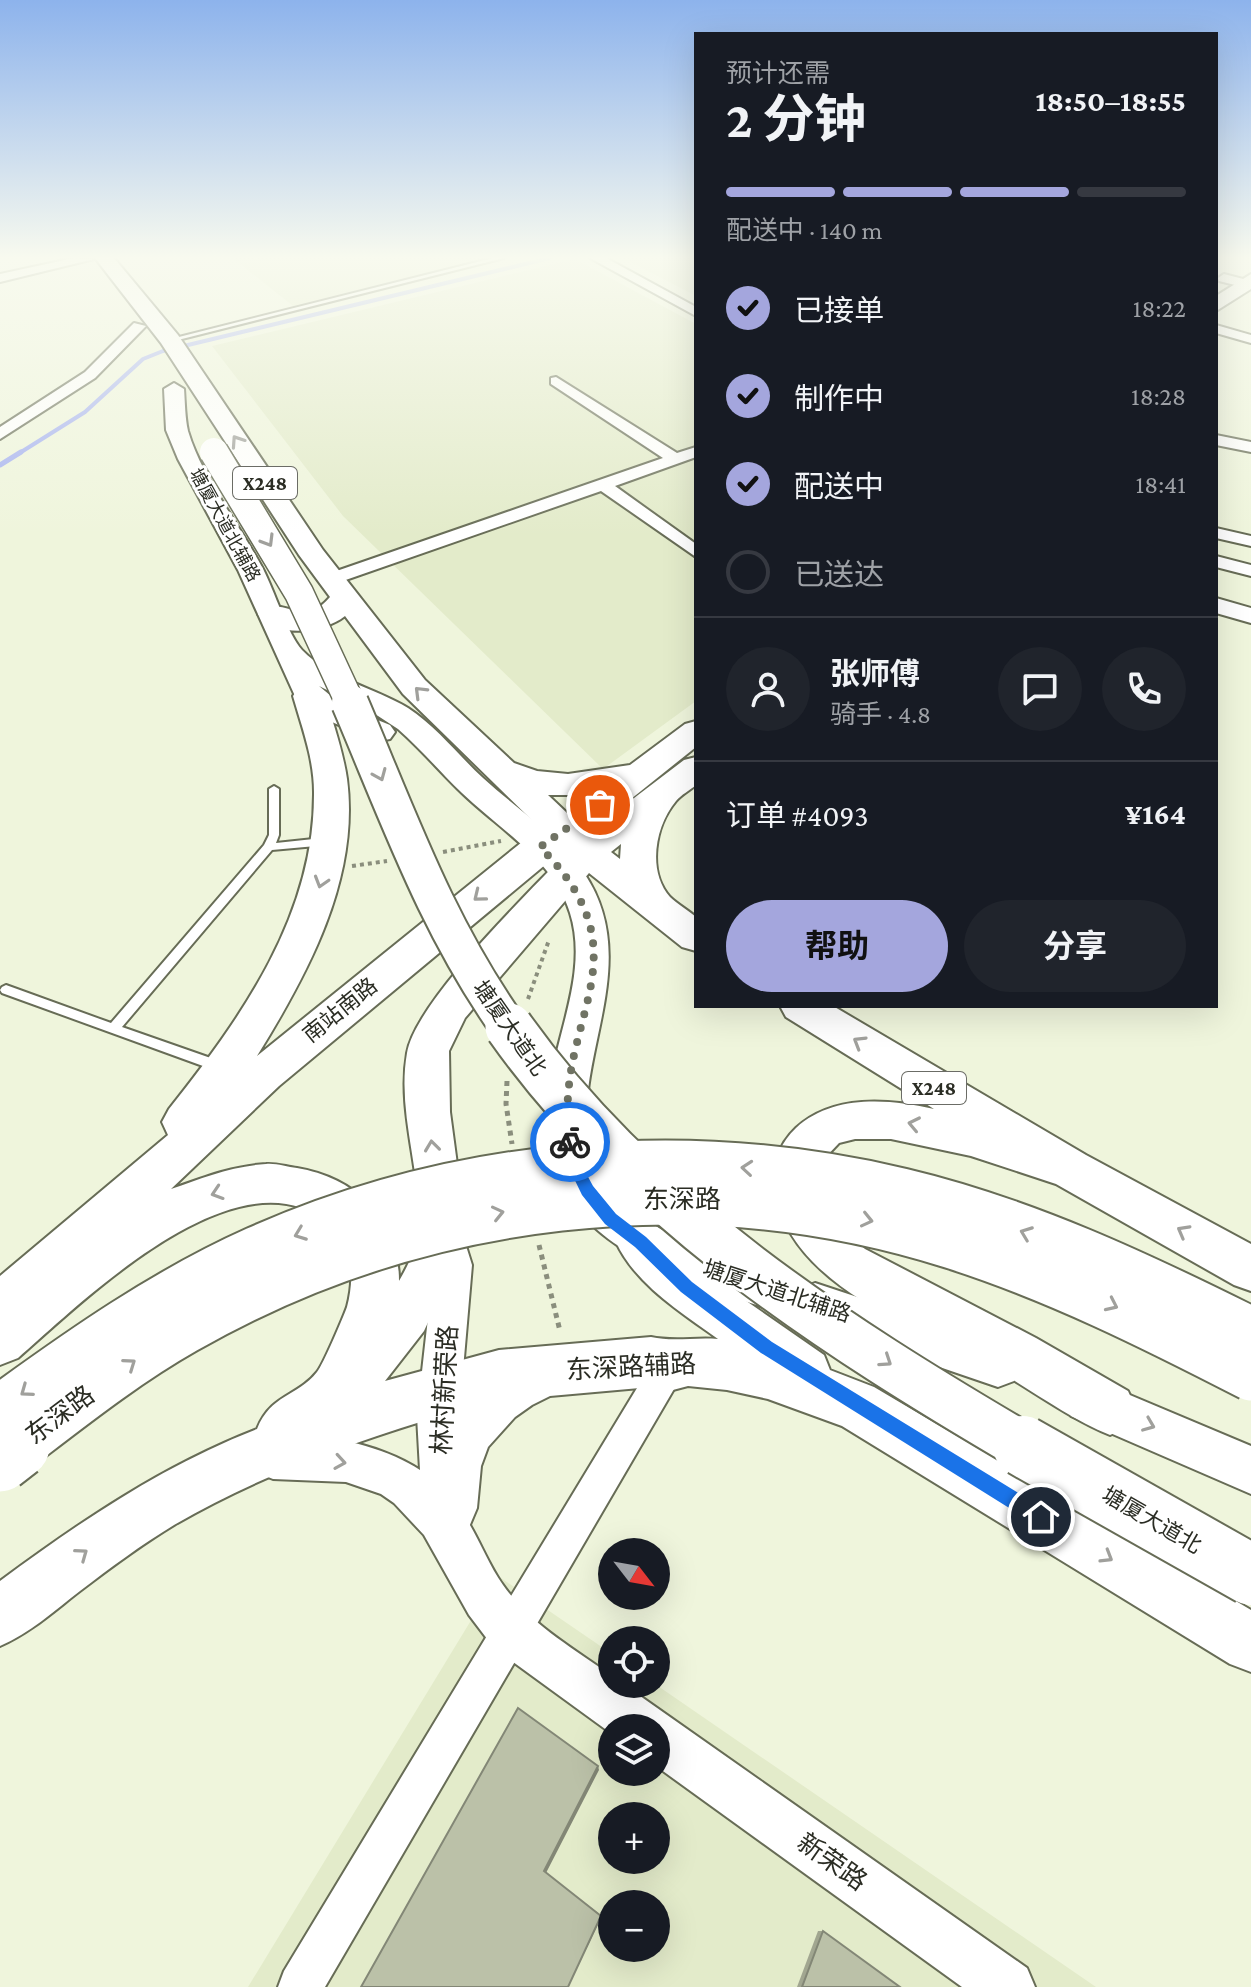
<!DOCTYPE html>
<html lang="zh">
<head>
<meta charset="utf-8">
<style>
  body { margin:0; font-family:"Crimson Pro","Noto Sans SC",serif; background:#20242c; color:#f1f3f6; height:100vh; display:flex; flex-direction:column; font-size:30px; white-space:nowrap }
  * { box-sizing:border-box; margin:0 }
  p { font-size:26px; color:#9ea1a6 }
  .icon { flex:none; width:44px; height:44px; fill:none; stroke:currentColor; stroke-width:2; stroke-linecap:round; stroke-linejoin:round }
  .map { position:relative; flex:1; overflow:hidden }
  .side { position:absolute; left:694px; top:32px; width:524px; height:976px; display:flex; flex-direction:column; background:#171b24; border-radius:0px; box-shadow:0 8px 32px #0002 }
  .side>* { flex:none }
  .needle { width:52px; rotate:121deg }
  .fabs { position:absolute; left:598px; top:1538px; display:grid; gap:16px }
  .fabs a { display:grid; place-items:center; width:72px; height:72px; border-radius:50%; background:#171b24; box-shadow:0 8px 32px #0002; font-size:40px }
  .pin { position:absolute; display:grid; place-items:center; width:68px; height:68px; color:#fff; margin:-34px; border:4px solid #fff; border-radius:50%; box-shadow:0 2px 8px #0007 }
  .courier { position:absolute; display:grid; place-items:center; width:80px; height:80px; margin:-40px; border:6px solid #1a73e8; border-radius:50%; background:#fff; color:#222; box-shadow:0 2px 10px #0007 }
  .summary em { font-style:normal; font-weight:700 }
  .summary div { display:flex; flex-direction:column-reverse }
  .summary { display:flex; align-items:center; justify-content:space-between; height:136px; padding:0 32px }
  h1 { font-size:52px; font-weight:700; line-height:60px }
  .bar { display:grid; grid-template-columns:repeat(4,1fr); gap:12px 8px; align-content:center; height:96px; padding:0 32px }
  .bar i { height:10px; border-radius:6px; background:#363941 }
  .bar .selected { background:#a4a6dd }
  .bar p { grid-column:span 4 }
  .line { display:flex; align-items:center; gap:20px; padding:0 32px; border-top:2px solid #363941 }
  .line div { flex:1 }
  .round { display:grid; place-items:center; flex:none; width:84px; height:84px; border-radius:42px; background:#20242c }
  ol { padding:0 32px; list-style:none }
  li { display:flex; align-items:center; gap:24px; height:88px }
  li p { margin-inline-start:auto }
  li .icon { padding:8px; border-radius:50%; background:#a4a6dd; color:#111; stroke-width:4 }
  li:last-child { color:#9ea1a6 }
  li i { width:44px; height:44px; border:4px solid #363941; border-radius:50% }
  .cta { display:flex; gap:16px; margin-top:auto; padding:16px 32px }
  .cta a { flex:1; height:92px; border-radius:48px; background:#a4a6dd; color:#111; font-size:32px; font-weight:700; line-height:92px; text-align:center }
  .cta a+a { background:#20242c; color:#f1f3f6 }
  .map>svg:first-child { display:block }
  .built { fill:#e3ebca; fill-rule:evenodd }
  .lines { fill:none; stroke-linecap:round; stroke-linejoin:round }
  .stream-far1 { stroke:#a5b1f1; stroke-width:4 }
  .stream { stroke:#a5b1f1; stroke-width:5 }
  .service-casing { stroke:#676c56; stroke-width:4 }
  .minor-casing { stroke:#676c56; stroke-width:4 }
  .tertiary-casing { stroke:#676c56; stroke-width:4 }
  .secondary-casing { stroke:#676c56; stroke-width:4 }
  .primary-casing { stroke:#676c56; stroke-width:4 }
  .path-far1 { stroke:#8a8e7d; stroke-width:4; stroke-dasharray:4 4; stroke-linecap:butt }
  .path { stroke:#8a8e7d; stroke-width:5; stroke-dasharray:5 5; stroke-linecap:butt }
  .service { fill:#fff; fill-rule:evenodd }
  .minor { fill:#fff; fill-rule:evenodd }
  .tertiary { fill:#fff; fill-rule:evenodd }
  .secondary { fill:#fff; fill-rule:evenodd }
  .primary { fill:#fff; fill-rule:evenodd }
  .primary-bridge-far4-casing { stroke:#676c56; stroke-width:24; stroke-linecap:butt }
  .primary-bridge-far3-casing { stroke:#676c56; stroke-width:31; stroke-linecap:butt }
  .primary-bridge-far2-casing { stroke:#676c56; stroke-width:40; stroke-linecap:butt }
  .primary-bridge-far1-casing { stroke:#676c56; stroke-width:51; stroke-linecap:butt }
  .primary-bridge-casing { stroke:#676c56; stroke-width:64; stroke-linecap:butt }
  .trunk-bridge-far1-casing { stroke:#676c56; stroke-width:53; stroke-linecap:butt }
  .trunk-bridge-casing { stroke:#676c56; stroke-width:67; stroke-linecap:butt }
  .primary-bridge-far4 { stroke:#fff; stroke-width:22 }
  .primary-bridge-far3 { stroke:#fff; stroke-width:28 }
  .primary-bridge-far2 { stroke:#fff; stroke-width:36 }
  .primary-bridge-far1 { stroke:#fff; stroke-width:47 }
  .primary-bridge { stroke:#fff; stroke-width:60 }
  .trunk-bridge-far1 { stroke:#fff; stroke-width:49 }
  .trunk-bridge { stroke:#fff; stroke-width:63 }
  .wall { fill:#a1a690 }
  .shaded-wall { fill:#838776 }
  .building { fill:#bbc1a8; stroke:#838776; stroke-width:2 }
  .oneway { stroke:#a0a09c }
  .route { fill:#1a73e8 }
  .done { stroke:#707364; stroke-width:8; stroke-dasharray:0 14.4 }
  .labels { text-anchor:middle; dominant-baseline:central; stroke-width:6; stroke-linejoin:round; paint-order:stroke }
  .far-street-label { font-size:18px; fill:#2b2d24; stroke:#fff }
  .shield { fill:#fff; stroke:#6b6c66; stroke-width:2 }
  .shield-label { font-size:20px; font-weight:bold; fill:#2b2d24 }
  .street-label { font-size:22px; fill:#2b2d24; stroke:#fff }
  .near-street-label { font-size:26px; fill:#2b2d24; stroke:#fff }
</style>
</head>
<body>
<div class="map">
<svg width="1251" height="1987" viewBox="0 0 1251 1987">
  <rect width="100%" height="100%" fill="#eff5dc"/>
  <path class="built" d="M233 258H488L293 306Z
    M623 258H696V296Z
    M575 259 696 324V701L603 769 343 516 212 346Z
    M498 1576 612 1654V1684H655L1096 1987H248ZM612 1728H656V1772H612ZM612 1816H656V1860H612ZM612 1904H656V1948H612Z"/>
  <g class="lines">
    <path class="stream-far1" d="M18 454 85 412 143 359 163 351 550 258"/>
    <path class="stream" d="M0 465 21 452"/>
    <defs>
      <path id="service" d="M493 258H504L170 342 167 340Z
        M274 786 279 789V835L276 843 323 838 327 839 328 842 327 845 272 850 122 1027 222 1062 224 1066 222 1070 218 1071 214 1070 2 993 0 990 2 987 6 985 111 1023 264 845 269 835V789Z"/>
      <path id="minor" d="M74 258 94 259 0 282V274Z
        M590 258H606L696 307V316Z
        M1224 274 1251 281V289L1219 281 1218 278Z
        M134 323 146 326 95 378 0 439V427L85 372Z
        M1216 325 1251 335V343L1216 333Z
        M556 377 677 453 696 447V457L615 486 696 544V557L601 491 337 583H325L322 579 325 575 663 458 551 384V378Z
        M1216 435 1251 442V452L1216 445Z
        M1216 528 1251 536V546L1216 538Z
        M1216 556 1251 565V576L1216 567Z
        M669 1350 681 1355 685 1366 681 1377 325 1987H278L284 1971 657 1355Z"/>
      <path id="tertiary" d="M1216 598 1251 608V623L1216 613Z
        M443 1209 456 1214 472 1265 459 1416 464 1477 457 1492 448 1496C474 1521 483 1557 503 1585 531 1625 573 1648 612 1676V1684H623L1027 1968 1035 1987H962L656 1766V1728H612V1734L494 1648 469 1615 424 1535 394 1503 381 1494 346 1482 273 1479 258 1473 252 1458 258 1443C302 1425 382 1444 420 1470L417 1416 434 1265 424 1226 430 1214Z"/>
      <path id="secondary" d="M174 383 184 389C185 402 185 418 188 431 201 476 241 527 263 569 274 590 288 635 302 650 330 679 375 688 408 708 437 727 458 755 483 778 517 809 558 835 584 873 664 992 513 1120 639 1215 680 1246 732 1255 778 1273L785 1287 778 1301 763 1307C631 1264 515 1222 556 1055 567 1009 585 960 570 913 555 861 499 829 462 793 440 772 421 749 398 729L375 714 319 686 343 706 390 725 395 732 390 739 380 741 370 739 323 718 295 696 238 570 178 459 166 430 164 389Z
        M815 1283 1014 1349 1021 1365 1014 1381 998 1387 799 1319 793 1304 799 1289Z
        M1087 1377 1251 1446V1494L1071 1416 1064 1400 1071 1384Z"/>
      <path id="primary" d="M95 258H114L178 335 323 550 425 680 514 763 537 771 568 774 630 765 685 724 696 721V747L596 827 684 760 696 757V785C690 790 681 795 676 801 655 826 647 871 670 897 677 904 688 910 696 917V951L682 947 589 873 465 1018 449 1051 450 1112 465 1224 462 1249 424 1331 385 1381 499 1350 651 1337C673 1342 695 1337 718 1339 682 1313 635 1284 616 1242L623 1227 640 1220 657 1227 703 1271 824 1355 830 1370 874 1387 1251 1610V1672L1230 1664 842 1426 768 1399 727 1390 688 1386 669 1391 651 1387 550 1396 532 1405 515 1417 488 1447 481 1466 477 1508 469 1527 450 1535 431 1527C415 1488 430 1449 450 1413 355 1441 260 1475 174 1525 141 1545 110 1568 80 1591 54 1611 30 1633 0 1646V1581C81 1521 162 1466 257 1429 271 1394 297 1397 317 1372 323 1365 343 1318 347 1307 355 1277 353 1244 328 1223 238 1148 82 1302 18 1358L0 1365V1276L168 1135 162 1122 169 1109C242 1017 315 915 314 792 314 759 302 727 293 696L298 689 309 686 320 689 325 696C333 723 343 751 347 779 360 879 307 975 257 1056L527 838 542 830 403 694 345 616C324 633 276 639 258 614L263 608C292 600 303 628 330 597L299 555 161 343ZM548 795H591L567 813ZM621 844 620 859 611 852ZM563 850 566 853C527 895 416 1001 407 1053 397 1110 420 1167 419 1224 418 1245 409 1264 399 1281 399 1219 356 1178 297 1168 287 1167 276 1163 266 1164 232 1166 202 1178 171 1189L279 1086Z
        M1251 274V289L1216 311V296Z
        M780 1006H833L1086 1155 1251 1244V1291L1234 1285 1056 1184 971 1156 891 1139H855L839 1143 821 1162 818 1178 825 1207 843 1231 865 1249 1036 1338 1128 1391 1136 1409 1128 1427 1110 1435C1071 1419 1036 1393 1000 1372 922 1329 795 1290 775 1194 770 1169 778 1145 796 1128 833 1094 889 1099 934 1109L786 1017Z"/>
    </defs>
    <use href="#service" class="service-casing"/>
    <use href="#minor" class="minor-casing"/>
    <use href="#tertiary" class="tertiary-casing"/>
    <use href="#secondary" class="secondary-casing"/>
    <use href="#primary" class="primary-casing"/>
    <path class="path-far1" d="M443 852 501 841
      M352 866 387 861
      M528 999 549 940"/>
    <path class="path" d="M507 1081 506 1104 512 1144
      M539 1245 560 1331"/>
    <use href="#service" class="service"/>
    <use href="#minor" class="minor"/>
    <use href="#tertiary" class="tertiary"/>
    <use href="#secondary" class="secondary"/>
    <use href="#primary" class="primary"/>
    <defs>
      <path id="primary-bridge-far4" d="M213 450 215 454"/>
      <path id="primary-bridge-far3" d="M214 452 299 593 351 705"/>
      <path id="primary-bridge-far2" d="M350 703C399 818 437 927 510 1029"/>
      <path id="primary-bridge-far1" d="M509 1027C639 1211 835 1336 1026 1448"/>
      <path id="primary-bridge" d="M1023 1446 1251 1575"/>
      <path id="trunk-bridge-far1" d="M0 1410C81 1351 165 1292 257 1251 459 1161 687 1142 902 1193 1024 1222 1139 1276 1251 1332
        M16 1448C71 1406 125 1363 185 1329 418 1196 696 1163 952 1244 1056 1277 1154 1326 1251 1376"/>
      <path id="trunk-bridge" d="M0 1460 18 1446"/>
    </defs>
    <use href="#primary-bridge-far4" class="primary-bridge-far4-casing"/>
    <use href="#primary-bridge-far3" class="primary-bridge-far3-casing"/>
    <use href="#primary-bridge-far2" class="primary-bridge-far2-casing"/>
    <use href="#primary-bridge-far1" class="primary-bridge-far1-casing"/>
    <use href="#primary-bridge" class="primary-bridge-casing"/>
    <use href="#trunk-bridge-far1" class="trunk-bridge-far1-casing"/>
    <use href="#trunk-bridge" class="trunk-bridge-casing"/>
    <use href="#primary-bridge-far4" class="primary-bridge-far4"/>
    <use href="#primary-bridge-far3" class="primary-bridge-far3"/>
    <use href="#primary-bridge-far2" class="primary-bridge-far2"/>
    <use href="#primary-bridge-far1" class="primary-bridge-far1"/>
    <use href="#primary-bridge" class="primary-bridge"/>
    <use href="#trunk-bridge-far1" class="trunk-bridge-far1"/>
    <use href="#trunk-bridge" class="trunk-bridge"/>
  </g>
  <path class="wall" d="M818 1931H823L900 1987H797Z"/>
  <path class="shaded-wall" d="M598 1766 599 1770 546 1873 602 1916 568 1987 544 1871Z"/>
  <path class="building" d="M518 1708 598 1766 544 1871 601 1916 568 1987H361Z
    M823 1931 900 1987H802Z"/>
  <defs><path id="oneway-chevron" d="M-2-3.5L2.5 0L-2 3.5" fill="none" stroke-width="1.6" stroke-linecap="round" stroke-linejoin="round" transform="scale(2)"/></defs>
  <g class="oneway">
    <use href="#oneway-chevron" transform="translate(237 441) rotate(-124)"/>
    <use href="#oneway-chevron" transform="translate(268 541) rotate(59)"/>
    <use href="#oneway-chevron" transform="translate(420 692) rotate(-135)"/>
    <use href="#oneway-chevron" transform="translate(380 775) rotate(67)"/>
    <use href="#oneway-chevron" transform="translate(321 882) rotate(107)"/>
    <use href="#oneway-chevron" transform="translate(479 896) rotate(141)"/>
    <use href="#oneway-chevron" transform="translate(859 1042) rotate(-149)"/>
    <use href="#oneway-chevron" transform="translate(914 1124) rotate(-168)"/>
    <use href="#oneway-chevron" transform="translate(432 1146) rotate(-97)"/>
    <use href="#oneway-chevron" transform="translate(747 1168) rotate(-175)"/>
    <use href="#oneway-chevron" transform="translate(217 1193) rotate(162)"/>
    <use href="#oneway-chevron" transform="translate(498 1213) rotate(-13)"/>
    <use href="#oneway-chevron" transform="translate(867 1220) rotate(13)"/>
    <use href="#oneway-chevron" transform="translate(1183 1231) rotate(-151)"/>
    <use href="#oneway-chevron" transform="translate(1026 1233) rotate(-159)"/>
    <use href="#oneway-chevron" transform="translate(300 1234) rotate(159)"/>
    <use href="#oneway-chevron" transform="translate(1112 1305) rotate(25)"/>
    <use href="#oneway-chevron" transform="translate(886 1361) rotate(34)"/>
    <use href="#oneway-chevron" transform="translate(130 1364) rotate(-35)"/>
    <use href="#oneway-chevron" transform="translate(26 1391) rotate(144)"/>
    <use href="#oneway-chevron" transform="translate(1149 1425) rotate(22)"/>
    <use href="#oneway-chevron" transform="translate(340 1462) rotate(9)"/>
    <use href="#oneway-chevron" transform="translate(82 1554) rotate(-36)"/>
    <use href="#oneway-chevron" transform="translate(1107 1557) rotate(31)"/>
  </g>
  <linearGradient id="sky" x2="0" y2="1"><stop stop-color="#8db3ec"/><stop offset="0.48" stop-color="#f8faef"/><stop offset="1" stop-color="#f8faef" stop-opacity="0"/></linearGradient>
  <rect width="1251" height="536" fill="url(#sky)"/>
  <path class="route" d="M570 1136 577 1142 581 1164 593 1186 616 1214 646 1237 692 1282 772 1342 1048 1511 1050 1517 1048 1524 1041 1526 1035 1524 761 1353 681 1292 635 1247 605 1224 582 1195 567 1164 563 1142Z"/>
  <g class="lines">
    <path class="done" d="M570 1142C551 1019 652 959 540 847L600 805"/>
  </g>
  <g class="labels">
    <g class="far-street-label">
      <text transform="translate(225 525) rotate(61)">塘厦大道北辅路</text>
    </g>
    <g class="shield">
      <rect x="233" y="467" width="64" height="32" rx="6"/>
      <rect x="902" y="1072" width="64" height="32" rx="6"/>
    </g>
    <g class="shield-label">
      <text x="265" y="483">X248</text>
      <text x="934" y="1088">X248</text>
    </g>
    <g class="street-label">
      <text transform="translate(340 1010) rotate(-39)">南站南路</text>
      <text transform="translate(510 1028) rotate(55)">塘厦大道北</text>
      <text transform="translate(777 1291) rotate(18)">塘厦大道北辅路</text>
      <text transform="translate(1152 1520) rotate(30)">塘厦大道北</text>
    </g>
    <g class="near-street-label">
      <text x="682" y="1199">东深路</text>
      <text transform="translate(631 1367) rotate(-3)">东深路辅路</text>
      <text transform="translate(445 1390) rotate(-87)">林村新荣路</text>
      <text transform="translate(60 1415) rotate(-37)">东深路</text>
      <text transform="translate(832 1862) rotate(35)">新荣路</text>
    </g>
  </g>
</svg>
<div class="fabs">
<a><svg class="needle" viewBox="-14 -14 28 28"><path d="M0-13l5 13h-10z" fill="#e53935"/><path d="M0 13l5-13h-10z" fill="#9ea1a6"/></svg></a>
<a><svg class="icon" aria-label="locate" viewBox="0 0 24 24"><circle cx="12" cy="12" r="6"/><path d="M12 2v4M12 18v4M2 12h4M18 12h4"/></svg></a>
<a><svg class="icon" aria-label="layers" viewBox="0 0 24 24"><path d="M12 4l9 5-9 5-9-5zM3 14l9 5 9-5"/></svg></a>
<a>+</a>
<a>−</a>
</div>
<div class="pin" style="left:600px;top:805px;background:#ea580c"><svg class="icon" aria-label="bag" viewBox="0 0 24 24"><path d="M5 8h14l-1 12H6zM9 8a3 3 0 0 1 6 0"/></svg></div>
<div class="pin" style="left:1041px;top:1517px;background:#1f2937"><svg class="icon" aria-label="home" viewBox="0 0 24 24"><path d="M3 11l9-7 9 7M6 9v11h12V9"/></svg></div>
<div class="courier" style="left:570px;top:1142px"><svg class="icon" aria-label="bike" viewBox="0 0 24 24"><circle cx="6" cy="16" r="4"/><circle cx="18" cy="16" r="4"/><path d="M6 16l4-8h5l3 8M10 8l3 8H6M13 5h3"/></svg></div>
<section class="side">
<div class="summary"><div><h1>2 分钟</h1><p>预计还需</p></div><em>18:50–18:55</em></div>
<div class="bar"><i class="selected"></i><i class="selected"></i><i class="selected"></i><i></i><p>配送中 · 140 m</p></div>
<ol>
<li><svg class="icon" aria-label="check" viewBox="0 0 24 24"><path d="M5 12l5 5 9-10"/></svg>已接单<p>18:22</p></li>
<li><svg class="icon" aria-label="check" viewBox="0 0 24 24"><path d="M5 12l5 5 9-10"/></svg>制作中<p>18:28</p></li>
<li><svg class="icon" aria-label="check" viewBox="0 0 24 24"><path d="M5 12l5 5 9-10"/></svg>配送中<p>18:41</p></li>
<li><i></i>已送达</li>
</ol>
<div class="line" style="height:144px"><a class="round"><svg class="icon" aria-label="person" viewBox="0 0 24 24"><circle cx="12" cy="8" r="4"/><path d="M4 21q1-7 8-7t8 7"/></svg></a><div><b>张师傅</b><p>骑手 · 4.8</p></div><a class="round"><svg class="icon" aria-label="chat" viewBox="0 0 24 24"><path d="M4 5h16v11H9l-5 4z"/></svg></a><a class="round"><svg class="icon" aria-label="phone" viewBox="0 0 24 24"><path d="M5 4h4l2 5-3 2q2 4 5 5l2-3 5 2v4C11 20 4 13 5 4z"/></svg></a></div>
<div class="line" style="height:104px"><div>订单 #4093</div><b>¥164</b></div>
<div class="cta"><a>帮助</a><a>分享</a></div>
</section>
</div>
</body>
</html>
